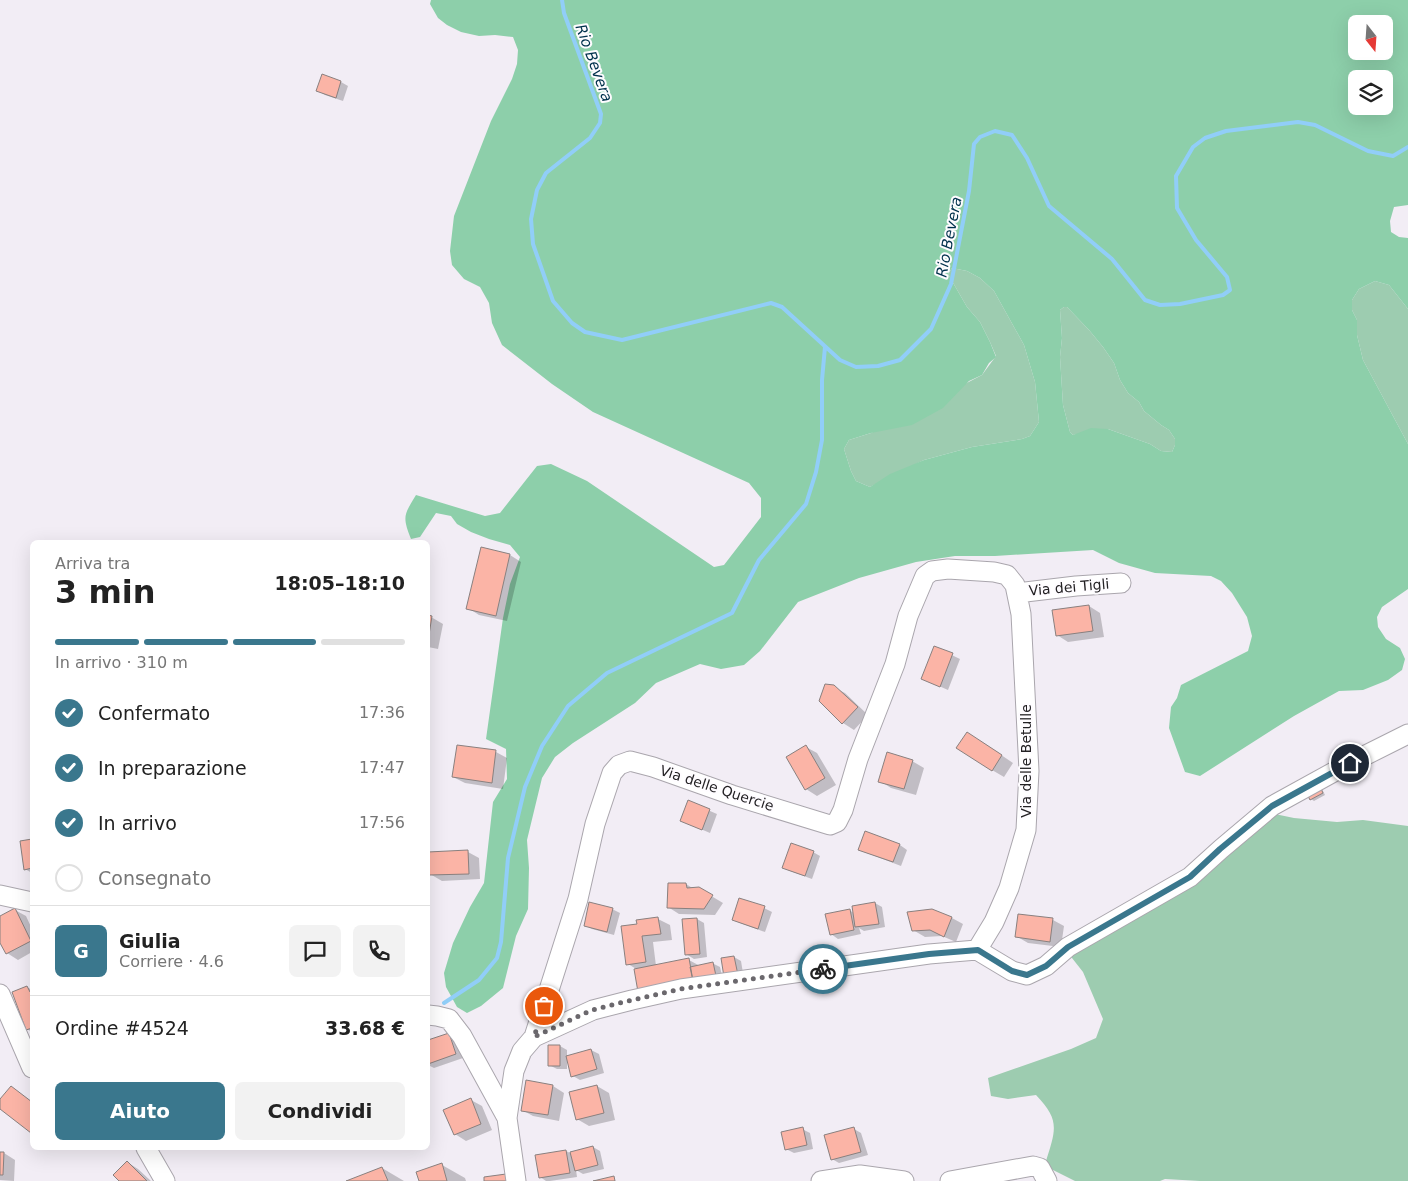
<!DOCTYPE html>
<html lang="it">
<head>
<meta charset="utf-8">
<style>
  body { margin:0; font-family:"DejaVu Sans",sans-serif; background:#f2f2f2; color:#222; height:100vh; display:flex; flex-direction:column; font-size:19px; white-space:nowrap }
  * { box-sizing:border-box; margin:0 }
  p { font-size:16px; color:#767676 }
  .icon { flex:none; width:28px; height:28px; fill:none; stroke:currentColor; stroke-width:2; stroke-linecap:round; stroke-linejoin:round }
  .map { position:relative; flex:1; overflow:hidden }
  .sheet { position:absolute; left:30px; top:540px; width:400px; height:610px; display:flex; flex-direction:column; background:#fff; border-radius:8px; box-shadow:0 5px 20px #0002 }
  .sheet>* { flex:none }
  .needle { width:32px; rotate:163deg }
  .buttons { position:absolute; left:1348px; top:15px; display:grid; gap:10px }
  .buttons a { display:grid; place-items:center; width:45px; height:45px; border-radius:8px; background:#fff; box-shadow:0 5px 20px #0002; font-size:25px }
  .pin { position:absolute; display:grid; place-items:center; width:42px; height:42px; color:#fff; margin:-21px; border:2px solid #fff; border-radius:50%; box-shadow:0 1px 5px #0007 }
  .courier { position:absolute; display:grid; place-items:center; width:50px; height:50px; margin:-25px; border:4px solid #3a778d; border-radius:50%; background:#fff; color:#222; box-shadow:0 1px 6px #0007 }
  .overview em { font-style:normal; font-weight:800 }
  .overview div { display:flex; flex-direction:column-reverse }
  .overview { display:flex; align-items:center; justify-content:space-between; height:85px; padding:0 25px }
  h1 { font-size:32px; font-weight:800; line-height:38px }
  .bar { display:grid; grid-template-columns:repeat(4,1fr); gap:8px 5px; align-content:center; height:60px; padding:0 25px }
  .bar i { height:6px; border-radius:4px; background:#e0e0e0 }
  .bar .selected { background:#3a778d }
  .bar p { grid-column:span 4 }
  .line { display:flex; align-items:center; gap:12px; padding:0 25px; border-top:1px solid #e0e0e0 }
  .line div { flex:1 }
  .round { display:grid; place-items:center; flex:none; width:52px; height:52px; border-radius:8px; background:#f2f2f2 }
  ol { padding:0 25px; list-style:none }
  li { display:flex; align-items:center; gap:15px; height:55px }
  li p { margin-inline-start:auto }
  li .icon { padding:5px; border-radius:50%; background:#3a778d; color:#fff; stroke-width:4 }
  li:last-child { color:#767676 }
  li i { width:28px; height:28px; border:2px solid #e0e0e0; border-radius:50% }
  .cta { display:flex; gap:10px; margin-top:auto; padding:10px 25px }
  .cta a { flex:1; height:58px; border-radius:8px; background:#3a778d; color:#fff; font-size:20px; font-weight:800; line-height:58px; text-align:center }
  .cta a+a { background:#f2f2f2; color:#222 }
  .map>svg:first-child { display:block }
  .green { fill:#9dccb0 }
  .forest { fill:#8dcfaa; fill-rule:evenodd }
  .shadow { fill:#0003 }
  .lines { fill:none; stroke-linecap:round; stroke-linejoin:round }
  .stream { stroke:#91cef8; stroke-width:4 }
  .building { fill:#fbb4a6; stroke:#89807f }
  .minor-casing { stroke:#aaa6ad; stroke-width:21 }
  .minor { stroke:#fff; stroke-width:19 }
  .done { stroke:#6b686d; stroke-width:5; stroke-dasharray:0 9 }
  .route { stroke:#3a778d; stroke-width:6 }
  .labels { text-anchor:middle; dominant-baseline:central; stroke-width:4; stroke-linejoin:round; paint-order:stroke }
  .street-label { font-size:14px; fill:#232124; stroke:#fefcff }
  .water-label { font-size:15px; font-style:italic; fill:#00314c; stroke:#fefcff }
</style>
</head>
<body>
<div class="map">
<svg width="1408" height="1181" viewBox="0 0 1408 1181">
  <rect width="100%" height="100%" fill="#f2edf5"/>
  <path class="green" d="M952 268 967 271 980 278 994 291 1024 345 1035 382 1039 422 1030 436 1022 439 972 447 924 460 870 487 856 481 851 471 844 449 849 440 871 433 982 375 996 356 990 342 980 322 967 307 948 274Z
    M1375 281 1389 285 1408 309V444L1363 360 1357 335V320L1352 310V300L1359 289Z
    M1064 307H1067L1089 330 1103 347 1114 363 1120 380 1128 393 1139 402 1144 411 1161 425 1169 430 1175 439V445L1172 452 1161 451 1150 444 1108 429 1073 435 1070 432 1063 405 1060 357 1062 338 1060 310Z
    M1265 812 1294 818 1337 822 1363 820 1408 826V1181H1200L1165 1179 1160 1181H1075L1051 1169 1046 1161C1056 1129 1060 1120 1036 1095L1008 1099 991 1096 988 1078 1071 1049 1096 1038 1103 1019 1083 972 1072 958 1068 947 1190 877Z"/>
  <path class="forest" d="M431 0H1408V205L1394 207 1390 221 1391 232 1399 237 1408 238V309L1389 285 1375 281 1359 289 1352 300V310L1357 320V335L1363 360 1408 444V589L1382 607 1377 617 1378 627 1386 639 1400 648 1405 659 1402 670 1388 680 1363 690 1339 691 1294 716 1200 776 1185 772 1169 728 1171 707 1177 698 1181 685 1248 651 1252 636 1247 617 1232 593 1221 581 1211 576 1155 573 1119 563 1093 550 995 556H955L916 562 859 578 798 602 760 651 744 665 721 669 700 664 656 683 635 703 573 743 555 757 542 778 527 840 529 868 528 909 516 936 503 988 481 1006 467 1013 457 1007 446 987 444 973 453 943 470 907 484 883 493 802 507 779 506 749 486 739 503 618 510 584 520 557 510 545 489 539 471 532 457 524 451 516 436 513 420 537 411 539C402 516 404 515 416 495L485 516 500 513 537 466 551 464 587 481 714 567 724 565 761 517V498L749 483 593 412 552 384 502 345 492 323 489 303 480 287 464 279 452 265 450 251 454 216 491 121 512 79 517 64 518 50 513 37 495 35 479 36 461 32 447 25 438 18 430 4ZM1356 24H1384V51H1356ZM1356 79H1384V106H1356ZM952 268 967 271 980 278 994 291 1024 345 1035 382 1039 422 1030 436 1022 439 972 447 924 460 890 474 870 487 856 481 851 471 844 449 849 440 871 433 912 425 943 408 969 381 982 375 989 363 996 357 990 342 980 322 967 307 948 274ZM1064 307H1067L1089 330 1103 347 1114 363 1120 380 1128 393 1139 402 1144 411 1161 425 1169 430 1175 439V445L1172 452 1161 451 1150 444 1108 429 1091 428 1073 435 1070 432 1063 405 1060 357 1062 338 1060 310Z"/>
  <path class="shadow" d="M323 76 341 82 348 86 343 101 325 95 317 90Z
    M482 549 510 555 521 562 507 621 479 615 468 608Z
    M1089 606 1100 613 1104 637 1068 642 1057 635Z
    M428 617H431L443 624 438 649 428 647Z
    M935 647 960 659 948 690 923 679Z
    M833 687 845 693 868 715 854 730 843 723 820 700Z
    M979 740 1013 763 1004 777 992 770Z
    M458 746 496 752 507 758 503 789 465 783 453 777Z
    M806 747 817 753 836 785 817 796 806 789Z
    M912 761 924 768 916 795 891 788 880 781Z
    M1322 789 1325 795 1314 801 1311 799Z
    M689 802 717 814 710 833 682 821Z
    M866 833 900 845 907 850 901 866 867 853 860 849Z
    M32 840V873L25 869 21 842Z
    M468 852 479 858 480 879 442 881 430 874Z
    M813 852 820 856 812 879 790 871 783 867Z
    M686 884 694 889 698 888 723 903 715 915 679 914 668 907Z
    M875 903 882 907 885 927 864 931 859 928 861 934 838 939 831 934 849 910 854 913Z
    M764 908 772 912 765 932 740 923 733 919Z
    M612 909 620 913 614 935 592 929 585 925Z
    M15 910 26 916 32 929V952L18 960 7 953 0 940V917Z
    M932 910 952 918 963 924 956 942 942 936 925 937 913 930Z
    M1019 915 1053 920 1064 926 1061 947 1028 943 1016 936Z
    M658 919 670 925 672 940 653 942 656 966 689 960 700 966 712 963 720 967 723 980 638 970 628 964 638 925Z
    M697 919 704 923 707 957 694 959 686 954 684 920Z
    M734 957 741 961 744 979 733 980Z
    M27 987 32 990V1032L27 1029Z
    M449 1034 456 1038 463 1058 434 1068 428 1065V1042Z
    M550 1046H560L567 1050V1057L591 1050 599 1054 604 1073 580 1080 573 1076 567 1060V1069H557L549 1065Z
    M527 1081 553 1086 564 1093 559 1121 533 1116 522 1110Z
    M597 1086 609 1093 615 1120 589 1126 577 1119Z
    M11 1087 32 1102V1132L0 1107V1101Z
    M471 1100 482 1106 492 1130 466 1141 455 1134Z
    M802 1129 810 1133 813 1149 794 1153 786 1149Z
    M854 1129 861 1133 868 1155 839 1163 832 1159Z
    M593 1147 600 1151 604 1169 583 1174 576 1170 577 1177 550 1181H546L540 1177 566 1151 572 1154Z
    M0 1153H4L15 1160 14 1181 0 1180Z
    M127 1162 138 1169 151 1181H121Z
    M442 1165 465 1178 466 1181H420Z
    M382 1168 404 1181H349Z"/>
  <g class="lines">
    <path class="stream" d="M562 0 564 13 601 114 600 123 590 138 546 173 537 190 531 219 533 244 553 301 572 323 585 332 622 340 771 303 782 307 840 360 856 367 878 366 900 360 931 329 951 284 969 191 974 144 980 137 995 131 1012 135 1027 158 1049 206 1112 259 1145 300 1160 305 1180 304 1223 295 1230 290 1227 277 1196 240 1177 208 1176 176 1193 147 1205 138 1226 131 1298 122 1315 125 1368 151 1393 156 1408 147
      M444 1003 479 980 497 958 501 942 508 858 525 787 542 746 568 706 607 673 732 613 759 560 806 504 816 472 822 440V380L825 347"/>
  </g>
  <path class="building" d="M322 74 341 81 336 98 316 91Z
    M481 547 510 554 496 616 466 609Z
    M1089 605 1093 631 1056 636 1052 610Z
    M428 615 432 616 428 641Z
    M934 646 953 653 940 687 921 679Z
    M825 684 834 685 858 707 842 724 819 701Z
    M967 732 1002 755 992 771 956 748Z
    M457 745 496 750 492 783 452 777Z
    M806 745 825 778 805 790 786 757Z
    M887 752 913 760 904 789 878 782Z
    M1319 785 1323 793 1310 800 1306 792Z
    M688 800 710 809 702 830 680 821Z
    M865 831 900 844 893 862 858 850Z
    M32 839V868L24 870 20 841Z
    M791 843 814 851 805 876 782 868Z
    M468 850 469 874 429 875 428 852Z
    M668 883H686L687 888 699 887 713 895 704 909 667 908Z
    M739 898 765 906 758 929 732 920Z
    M589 902 613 908 607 932 584 926Z
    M875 902 879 924 855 927 852 906Z
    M15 908 31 941 6 954 0 943V916Z
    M850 909 854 930 830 935 825 914Z
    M932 909 952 917 944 937 930 930 912 931 907 912Z
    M1018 914 1053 918 1050 942 1015 937Z
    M658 917 661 934 642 936 646 962 626 965 621 926 637 924 636 920Z
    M697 918 700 954 685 955 682 919Z
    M734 956 738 975 724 977 721 958Z
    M689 958 693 981 638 992 634 969Z
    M713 962 716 976 693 981 690 967Z
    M27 986 30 992 32 991V1028L26 1030 12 992Z
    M449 1033 456 1054 428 1064V1040Z
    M548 1045H560V1066H548Z
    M591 1049 597 1069 571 1077 566 1056Z
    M526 1080 553 1085 548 1115 521 1111Z
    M597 1085 604 1113 576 1120 569 1092Z
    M11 1086 32 1102V1132L31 1133 0 1109V1099Z
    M471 1098 481 1124 454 1135 443 1110Z
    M803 1127 807 1145 785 1150 781 1132Z
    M854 1127 861 1152 831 1160 824 1135Z
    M593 1146 598 1165 575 1171 570 1152Z
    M566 1150 570 1173 539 1178 535 1155Z
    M0 1152H4L3 1175H0Z
    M127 1161 147 1181H119L113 1175Z
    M442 1163 447 1181H419L416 1172Z
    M382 1167 388 1181H346Z
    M506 1174 507 1181H484V1177Z
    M614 1176 615 1181H593Z"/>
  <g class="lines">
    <defs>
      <path id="minor" d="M1017 593 1076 586 1121 583
        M0 895 32 902
        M977 950 1012 971 1027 975 1046 966 1068 947 1190 877 1221 849 1272 806 1350 763 1408 734
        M0 994 32 1068
        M428 1015 437 1016 449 1019 462 1036 507 1118
        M534 1037 578 899 595 824 612 773 619 765 630 761 653 767 732 795 830 825 837 822 843 810 858 759 895 664 908 616 925 576 932 571 948 569 994 572 1007 575 1015 585 1021 614 1029 771 1026 830 1009 888 994 922 977 950
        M146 1148 165 1181
        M516 1181 507 1118 514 1071 522 1051 534 1037 593 1010 632 1000 681 989 929 954 977 950
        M821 1181 860 1175 904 1181
        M950 1181 1033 1166 1040 1168 1047 1181"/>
    </defs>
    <use href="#minor" class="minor-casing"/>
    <use href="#minor" class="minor"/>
  </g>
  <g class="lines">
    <path class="done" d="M544 1006 534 1037 592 1010 632 1000 681 989 823 969"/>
    <path class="route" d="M823 969 929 954 978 950 1012 971 1027 975 1046 966 1068 947 1190 877 1220 849 1272 806 1350 763"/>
  </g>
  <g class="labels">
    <g class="street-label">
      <text transform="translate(1069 587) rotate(-5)">Via dei Tigli</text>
      <text transform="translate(1026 761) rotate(-90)">Via delle Betulle</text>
      <text transform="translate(717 788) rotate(18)">Via delle Quercie</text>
    </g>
    <g class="water-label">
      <text transform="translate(594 63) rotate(70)">Rio Bevera</text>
      <text transform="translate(949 237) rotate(-79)">Rio Bevera</text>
    </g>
  </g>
</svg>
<div class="buttons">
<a><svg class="needle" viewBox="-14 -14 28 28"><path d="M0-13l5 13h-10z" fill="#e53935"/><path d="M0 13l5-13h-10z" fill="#767676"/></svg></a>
<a><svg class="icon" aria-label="layers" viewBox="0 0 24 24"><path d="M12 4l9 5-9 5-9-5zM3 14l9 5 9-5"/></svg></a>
</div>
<div class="pin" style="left:544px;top:1006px;background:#ea580c"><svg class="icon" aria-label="bag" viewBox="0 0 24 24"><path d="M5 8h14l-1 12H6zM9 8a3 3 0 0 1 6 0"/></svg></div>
<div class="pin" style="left:1350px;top:763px;background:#1f2937"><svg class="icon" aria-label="home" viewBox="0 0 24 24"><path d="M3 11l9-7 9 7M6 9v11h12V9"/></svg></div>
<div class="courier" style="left:823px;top:969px"><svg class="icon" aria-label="bike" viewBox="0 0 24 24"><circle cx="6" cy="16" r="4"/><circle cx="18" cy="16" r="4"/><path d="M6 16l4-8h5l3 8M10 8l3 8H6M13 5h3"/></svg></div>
<section class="sheet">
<div class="overview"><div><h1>3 min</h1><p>Arriva tra</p></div><em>18:05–18:10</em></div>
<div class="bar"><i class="selected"></i><i class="selected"></i><i class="selected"></i><i></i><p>In arrivo · 310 m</p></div>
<ol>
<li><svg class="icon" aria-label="check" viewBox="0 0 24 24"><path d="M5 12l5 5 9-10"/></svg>Confermato<p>17:36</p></li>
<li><svg class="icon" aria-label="check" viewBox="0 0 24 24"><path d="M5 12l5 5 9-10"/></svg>In preparazione<p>17:47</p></li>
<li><svg class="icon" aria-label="check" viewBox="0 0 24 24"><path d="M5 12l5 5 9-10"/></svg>In arrivo<p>17:56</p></li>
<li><i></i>Consegnato</li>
</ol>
<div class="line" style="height:90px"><b class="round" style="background:#3a778d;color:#fff">G</b><div><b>Giulia</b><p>Corriere · 4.6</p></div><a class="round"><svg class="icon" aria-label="chat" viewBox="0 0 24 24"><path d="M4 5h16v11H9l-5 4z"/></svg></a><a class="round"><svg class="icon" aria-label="phone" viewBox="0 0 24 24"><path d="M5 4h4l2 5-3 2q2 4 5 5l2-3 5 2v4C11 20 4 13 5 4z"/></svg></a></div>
<div class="line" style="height:65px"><div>Ordine #4524</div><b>33.68 €</b></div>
<div class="cta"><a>Aiuto</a><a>Condividi</a></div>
</section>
</div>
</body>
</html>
